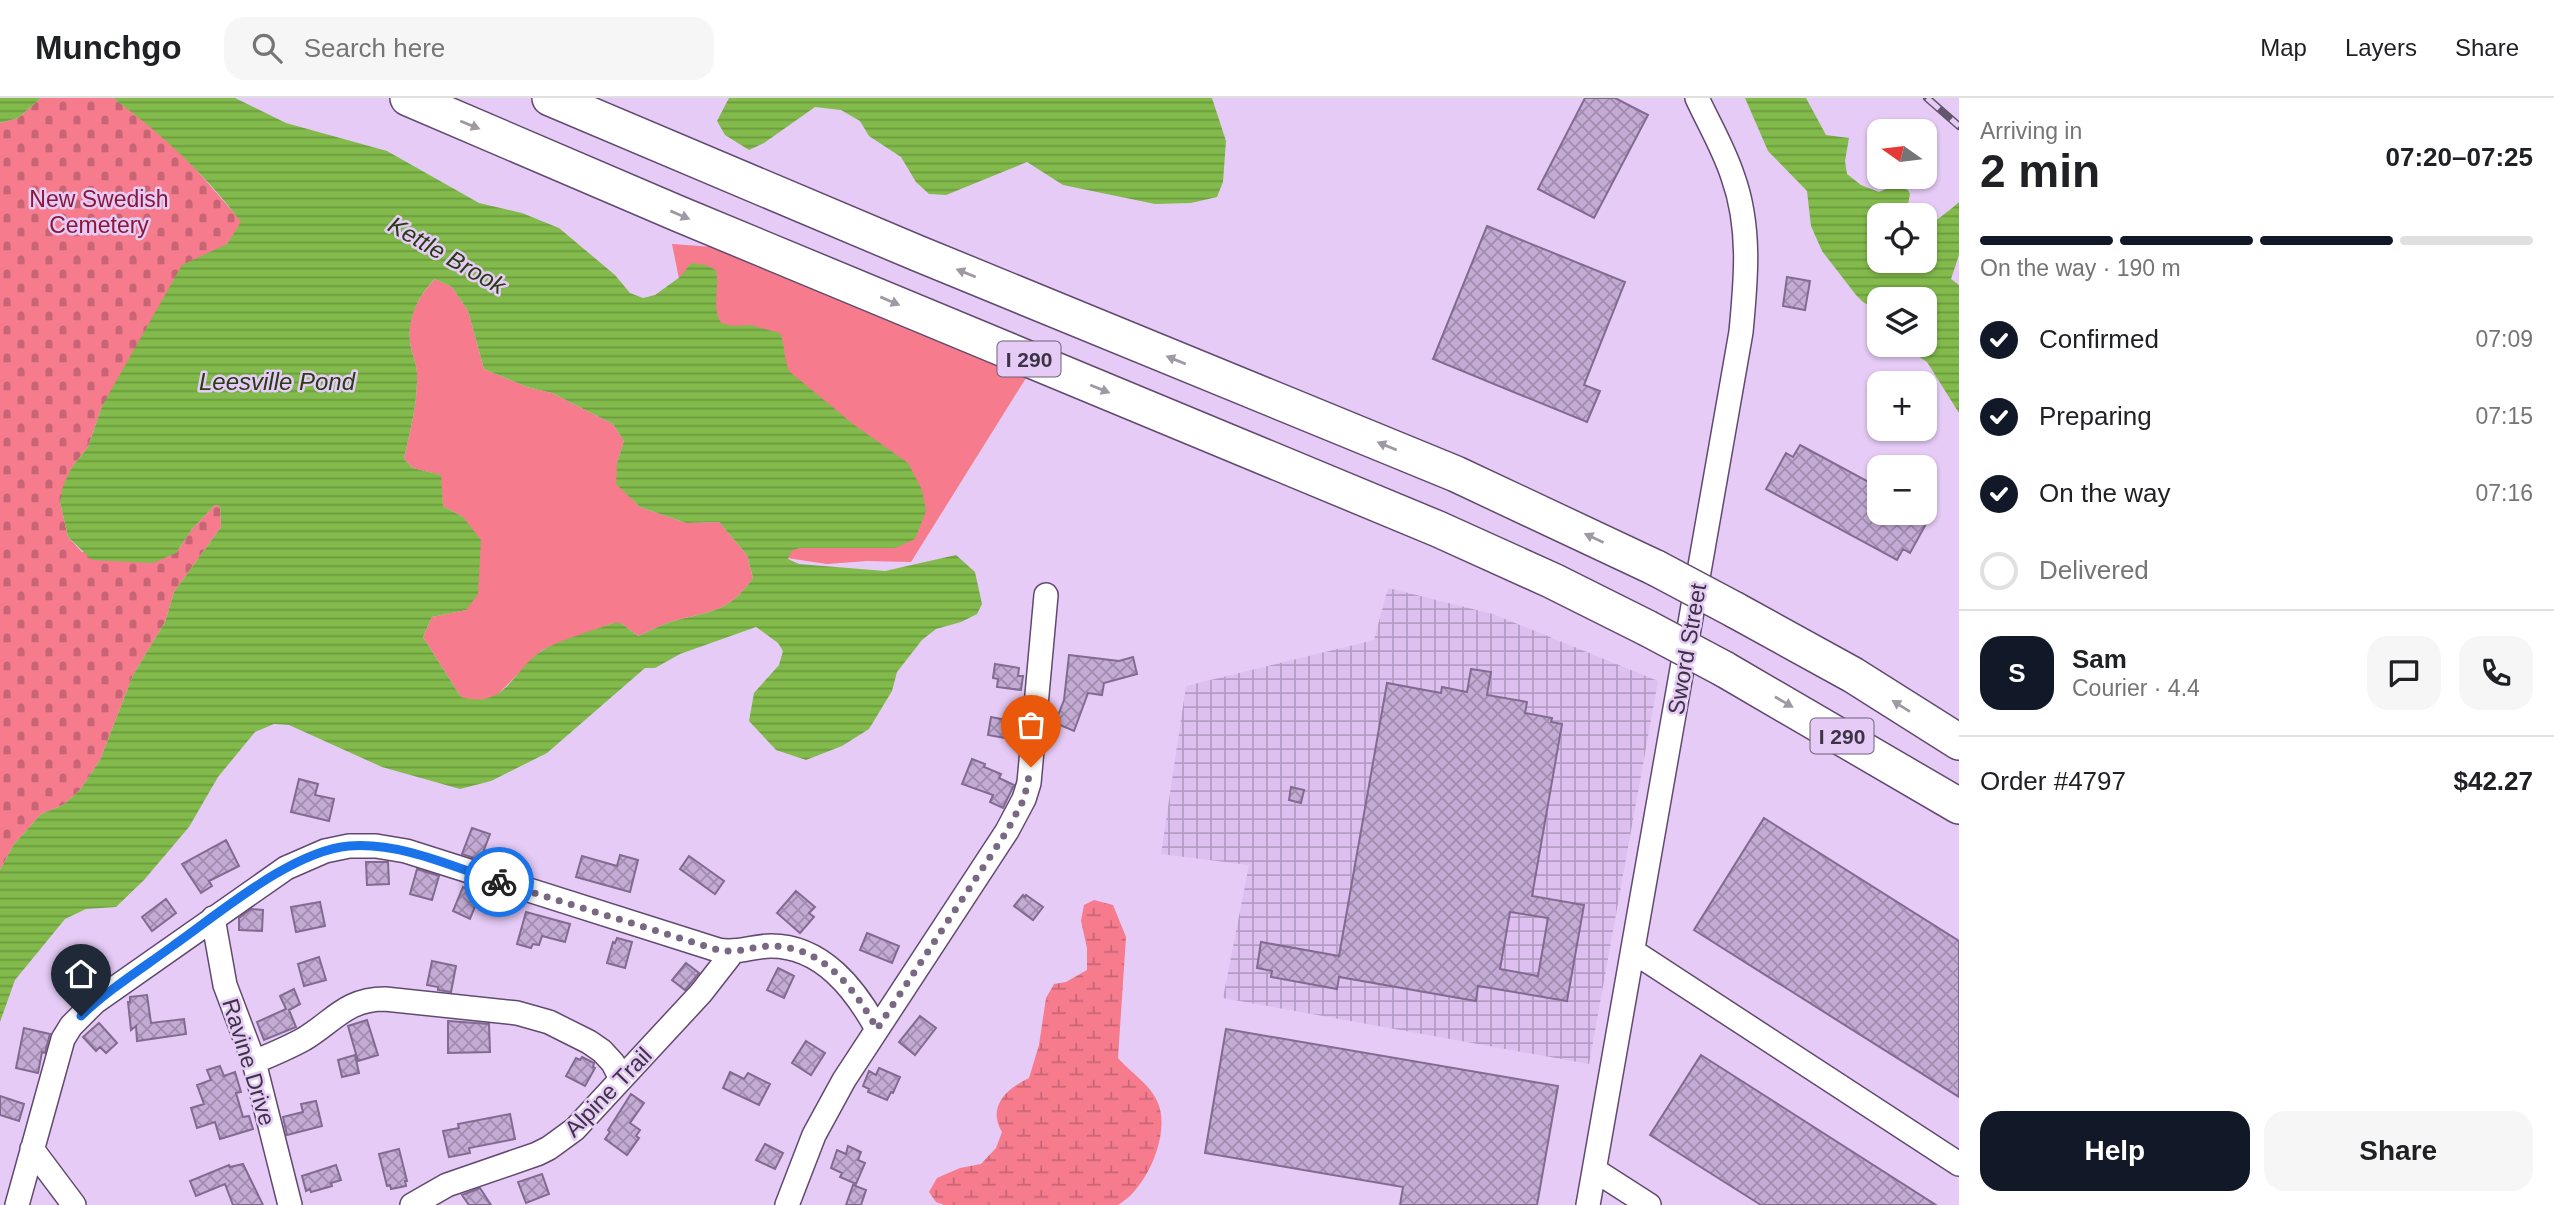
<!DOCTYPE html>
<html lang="en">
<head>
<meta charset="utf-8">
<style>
  body { margin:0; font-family:Arial,sans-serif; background:#f6f6f6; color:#202124; height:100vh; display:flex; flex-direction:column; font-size:26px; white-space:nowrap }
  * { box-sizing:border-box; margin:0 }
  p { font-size:23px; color:#757577 }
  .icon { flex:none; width:38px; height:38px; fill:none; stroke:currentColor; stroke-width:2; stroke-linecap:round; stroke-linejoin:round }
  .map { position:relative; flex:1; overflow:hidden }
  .side { display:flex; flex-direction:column; background:#fff; width:595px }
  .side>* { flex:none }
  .needle { width:46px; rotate:284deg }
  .buttons { position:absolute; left:1867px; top:21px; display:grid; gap:14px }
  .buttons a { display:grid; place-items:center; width:70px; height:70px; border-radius:14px; background:#fff; box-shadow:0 2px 5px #0004; font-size:35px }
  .pin { position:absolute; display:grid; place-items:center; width:60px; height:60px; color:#fff; margin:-72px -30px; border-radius:50% 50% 50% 0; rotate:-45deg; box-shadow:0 0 7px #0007 }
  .pin .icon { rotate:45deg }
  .courier { position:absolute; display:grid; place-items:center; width:70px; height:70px; margin:-35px; border:5px solid #1a73e8; border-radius:50%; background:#fff; color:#222; box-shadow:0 2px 9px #0007 }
  .headline em { font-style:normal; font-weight:700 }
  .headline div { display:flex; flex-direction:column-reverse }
  .headline { display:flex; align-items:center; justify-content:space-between; height:119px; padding:0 21px }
  h1 { font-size:46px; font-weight:700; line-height:52px }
  .bar { display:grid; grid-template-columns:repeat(4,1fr); gap:10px 7px; align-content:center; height:84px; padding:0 21px }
  .bar i { height:9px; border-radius:5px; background:#e0e0e0 }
  .bar .on { background:#111827 }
  .bar p { grid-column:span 4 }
  .line { display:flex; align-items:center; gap:18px; padding:0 21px; border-top:2px solid #e0e0e0 }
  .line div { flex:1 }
  .round { display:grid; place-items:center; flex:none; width:74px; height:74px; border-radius:21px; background:#f6f6f6 }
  ol { padding:0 21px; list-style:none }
  li { display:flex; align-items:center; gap:21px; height:77px }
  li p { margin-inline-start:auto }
  li .icon { padding:7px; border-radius:50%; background:#111827; color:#fff; stroke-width:4 }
  li:last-child { color:#757577 }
  li i { width:38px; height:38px; border:4px solid #e0e0e0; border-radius:50% }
  .button { display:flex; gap:14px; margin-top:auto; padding:14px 21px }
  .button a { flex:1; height:80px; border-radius:21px; background:#111827; color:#fff; font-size:28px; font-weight:700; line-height:80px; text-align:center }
  .button a+a { background:#f6f6f6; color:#202124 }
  header { display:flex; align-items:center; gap:42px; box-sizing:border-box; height:98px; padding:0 35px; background:#fff; border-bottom:2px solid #e0e0e0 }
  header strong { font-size:33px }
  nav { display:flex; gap:38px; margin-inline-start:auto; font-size:24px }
  .search { width:490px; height:63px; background:#f6f6f6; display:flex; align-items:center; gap:18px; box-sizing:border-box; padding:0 24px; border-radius:21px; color:#757577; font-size:26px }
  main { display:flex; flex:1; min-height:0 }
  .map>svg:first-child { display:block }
  .industrial { fill:url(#industrial-grid) }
  .wetland { fill:url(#wetland-marsh) }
  .cemetery { fill:url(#cemetery-stones) }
  .park { fill:#f57b8d }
  .water { fill:url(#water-rules); fill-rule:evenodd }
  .building { fill:url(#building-cross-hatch); stroke:#826a91; stroke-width:2; fill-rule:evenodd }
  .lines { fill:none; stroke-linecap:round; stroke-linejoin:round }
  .minor-casing { stroke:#614a6f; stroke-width:26 }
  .highway-casing { stroke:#614a6f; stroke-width:38 }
  .minor { stroke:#fff; stroke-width:23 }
  .highway { stroke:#fff; stroke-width:35 }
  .rail-casing { stroke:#63556c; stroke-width:8 }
  .rail { stroke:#e5cbf6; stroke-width:5; stroke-dasharray:16; stroke-linecap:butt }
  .highway-bridge-casing { stroke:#614a6f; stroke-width:38; stroke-linecap:butt }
  .highway-bridge { stroke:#fff; stroke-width:35 }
  .oneway { fill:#9e99a2 }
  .done { stroke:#786882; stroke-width:7; stroke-dasharray:0 12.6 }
  .route { stroke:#1a73e8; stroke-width:9 }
  .labels { text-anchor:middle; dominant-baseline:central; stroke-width:5; stroke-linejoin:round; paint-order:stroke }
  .shield { fill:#e5cbf6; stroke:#6f6179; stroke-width:2 }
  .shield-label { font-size:21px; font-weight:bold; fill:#3d3344 }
  .park-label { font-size:23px; fill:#8b1836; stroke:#e5cbf6 }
  .street-label { font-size:23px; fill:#3d3344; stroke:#e5cbf6 }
  .water-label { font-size:24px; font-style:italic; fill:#283e12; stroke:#e5cbf6 }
</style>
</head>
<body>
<header>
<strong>Munchgo</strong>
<div class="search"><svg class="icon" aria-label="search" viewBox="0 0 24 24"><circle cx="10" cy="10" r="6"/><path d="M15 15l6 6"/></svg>Search here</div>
<nav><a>Map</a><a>Layers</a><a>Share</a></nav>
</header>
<main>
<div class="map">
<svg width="1959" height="1107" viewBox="0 0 1959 1107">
  <defs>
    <pattern id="industrial-grid" width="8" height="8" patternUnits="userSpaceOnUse" patternTransform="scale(1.75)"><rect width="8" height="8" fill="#ddbff0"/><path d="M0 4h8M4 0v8" fill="none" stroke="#b49cc4"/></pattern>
    <pattern id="wetland-marsh" width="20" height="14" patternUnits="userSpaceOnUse" patternTransform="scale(1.75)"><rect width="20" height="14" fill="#f57b8d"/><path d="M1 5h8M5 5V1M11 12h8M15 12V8" fill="none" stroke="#c86575"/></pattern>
    <pattern id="cemetery-stones" width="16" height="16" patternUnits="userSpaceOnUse" patternTransform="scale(1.75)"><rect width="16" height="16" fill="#f57b8d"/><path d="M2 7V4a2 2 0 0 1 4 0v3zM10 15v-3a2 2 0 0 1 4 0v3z" fill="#c86575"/></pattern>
    <pattern id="water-rules" width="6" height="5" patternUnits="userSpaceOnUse" patternTransform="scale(1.75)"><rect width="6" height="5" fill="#82bb4b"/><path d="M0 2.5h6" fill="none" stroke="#6c9940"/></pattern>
    <pattern id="building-cross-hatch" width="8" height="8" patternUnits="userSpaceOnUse" patternTransform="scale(1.75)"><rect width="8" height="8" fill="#c4abd5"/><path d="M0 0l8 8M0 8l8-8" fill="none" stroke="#a08cae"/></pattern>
  </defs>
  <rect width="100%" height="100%" fill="#e5cbf6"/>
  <path class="industrial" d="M1388 490 1493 516 1658 583 1589 966 1223 900 1249 767 1161 756 1186 588 1374 542Z"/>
  <path class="wetland" d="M1094 802 1113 807 1126 839 1118 960C1131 975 1151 987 1158 1005 1171 1036 1146 1092 1118 1107H944L936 1104 929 1094 937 1080 960 1070 981 1066 996 1050 1002 1034C987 1009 1006 991 1029 980L1039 947 1046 900 1054 886 1066 884 1087 872V850L1081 823 1084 807Z"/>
  <path class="cemetery" d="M41 0H113L150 27 185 59 242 124 227 146 218 152 102 308 88 349 72 369 60 404 68 439 82 454 176 455 192 431 215 407 220 408 221 429 174 494 165 524 133 577 100 662 80 692 63 707 41 716 14 746 0 772V25L18 20Z"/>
  <path class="park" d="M672 146 728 150 1031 272 911 464 867 463 827 466 774 458 688 225Z
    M435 181 452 189 468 213 484 271 527 289 552 295 613 326 624 343 617 365V386L640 409 686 425 719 424 747 457 753 480C728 515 713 512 674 523 662 526 650 533 638 538L621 525H613L542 552 495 599 479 604 461 599 423 539 432 519 466 512 463 419 443 408 440 377 413 370 404 361C410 333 418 305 417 276 417 265 411 255 410 244 406 221 419 197 435 181Z"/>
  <path class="water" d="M0 0H41L18 20 0 25Z
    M113 0H235L286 25 387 53 479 105 522 115 559 130 615 177 630 195 643 200 655 197 680 179 691 165 705 167 716 172C720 192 711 206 721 225L732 228 750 227 780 235C786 248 783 262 790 274L853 326 908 365 922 392 926 413 915 441 895 450H799L791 453 788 461 799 466 885 473 956 457 975 474 982 506 977 516 961 524 936 531 922 542 897 574 892 593 869 631 842 648 806 662 776 652 749 623 754 595 779 567 783 553 778 545 756 529 680 556 655 570H645L547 655 491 683 460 691 382 669 289 627 274 626 255 634 218 679 189 729 144 782 116 809 86 811 65 821 15 882 0 924V772L14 746 41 716 63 707 80 692 100 662 133 577 165 524 174 494 221 429 220 408 215 407 192 431 176 455 153 465 92 462 68 439 60 404 63 388 72 369 88 349 102 308 182 167 227 146 241 124C205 76 162 36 113 0ZM435 181 452 189 468 213 484 271 527 289 552 295 613 326 624 343 617 365 616 386 640 409 686 425 719 424 747 457 753 480C728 515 713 512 674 523 662 526 650 533 638 538L621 525H613C595 532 553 544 540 554 510 576 505 611 461 599L423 539 432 519 466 512 478 496 481 442 463 419 443 408 441 377 413 370 404 361C410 333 418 305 417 276 417 265 411 255 410 244 407 221 419 196 435 181Z
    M729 0H1212L1226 43 1223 84 1217 99 1191 105 1155 106 1063 87 1027 64 946 97 929 96 916 84 901 59 869 38 860 23 841 12 815 9 764 45 749 52 725 37 717 23Z
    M1745 0H1806L1826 37 1849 40 1845 63 1847 76 1861 87 1879 94 1895 87 1908 92 1910 96 1906 117H1880V163H1925C1925 122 1931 129 1959 104V157L1951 181 1959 187V315L1927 264 1902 247H1925V201H1880L1879 212 1863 204 1856 197 1822 153 1811 128 1807 93 1768 53Z"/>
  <path class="building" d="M1585 0H1615L1648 17 1594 120 1538 91Z
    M1487 128 1625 184 1584 287 1600 293 1587 324 1433 261Z
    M1787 179 1810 183 1805 212 1783 208Z
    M1800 347 1880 390V415H1932L1910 455 1903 451 1897 462 1766 391 1786 355 1793 359Z
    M1069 557 1119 563 1133 559 1137 576 1104 585 1102 597 1088 595 1074 633 1055 625 1064 602Z
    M995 566 1019 570 1018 578H1023L1021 592 997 589 998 581 993 580Z
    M1471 571 1491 574 1487 597 1527 604 1525 615 1552 620 1551 624 1562 626 1532 798 1584 807 1567 903 1478 888 1476 903 1339 879 1337 891 1271 879 1272 873 1257 870 1261 844 1339 858 1387 585 1441 595 1442 589 1467 594ZM1510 814 1548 820 1538 878 1500 871Z
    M991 619 1017 624 1014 640 1011 639 1010 641 988 637Z
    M972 661 985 666 984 669 1001 676 999 680 1014 687 1003 710 990 704 993 697 962 686Z
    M299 681 318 686 315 697 334 701 329 723 291 714Z
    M1291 689 1304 692 1301 705 1289 702Z
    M1764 720 1959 843V999L1694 832Z
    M472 730 490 736 480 762 462 756Z
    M226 742 239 768 209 783 212 788 201 795 182 766Z
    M620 757 638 762 630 794 576 779 582 758 617 768Z
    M689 758 724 783 715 796 680 771Z
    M366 764H388L389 786 367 787Z
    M417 771 439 778 432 802 410 796Z
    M463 789 480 796 470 821 453 813Z
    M796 793 815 809 809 815 814 819 800 835 777 815Z
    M1023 797 1025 799 1026 797 1043 809 1033 822 1014 808Z
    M166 801 176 815 152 833 142 819Z
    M320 804 325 828 296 834 291 809Z
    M251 811 263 812 262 833 239 832V820Z
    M526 814 570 826 565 844 542 838 539 847 533 846 531 850 517 846Z
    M867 835 899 848 892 865 860 852Z
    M617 840 632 844 625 870 607 865 613 844 615 845Z
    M90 856 104 872 88 887 77 875 66 885 54 872 65 861 74 871Z
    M319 859 326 882 304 888 298 866Z
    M432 863 456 868 451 894 438 892V889L427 887Z
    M686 865 699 875 685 892 672 882Z
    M778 870 794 878 784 900 767 892Z
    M294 891 300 906 289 912 296 929 264 942 257 924 286 911 280 898Z
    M147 897 151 925 184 921 186 936 137 943 136 928 131 932 128 904H130V899Z
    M920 918 936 930 915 957 899 944Z
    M367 922 378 957 358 963 348 928Z
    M448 923 489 926 490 954 448 955Z
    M99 925 117 945 106 955 100 949 96 953 83 939Z
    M24 930 50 936 45 955 42 954 38 975 16 970Z
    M1226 931 1558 988 1537 1107H1400L1403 1089 1205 1055Z
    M806 943 825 955 811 977 792 965Z
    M355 957 359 975 342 979 338 962Z
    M1701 957 1936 1107H1761L1650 1037Z
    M582 959 594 965 593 969 595 970 585 988 566 978 576 960 580 962Z
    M220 968 224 978 235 974 241 994 236 995 243 1019 249 1018 253 1031 220 1041 215 1024 197 1030 191 1010 204 1006 197 987 211 982 207 972Z
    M879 970 900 979 893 995 891 994 887 1002 868 994 869 991 863 988 869 973 876 977Z
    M730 974 744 981 748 975 770 986 759 1007 723 990Z
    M631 996 644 1005 630 1025 640 1032 636 1038 639 1040 627 1057 605 1041 610 1034 608 1032Z
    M0 998 24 1006 19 1023 0 1017Z
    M316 1003 322 1028 287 1037 283 1019 303 1014 301 1006Z
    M510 1016 515 1041 469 1050 470 1055 449 1059 443 1033 459 1030 458 1026Z
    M765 1046 783 1055 775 1071 756 1062Z
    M848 1048 861 1054 858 1062 865 1065 856 1086 840 1079 842 1075 831 1070 837 1052 846 1056Z
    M399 1051 407 1083H405L406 1088 391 1091 390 1087 387 1088 379 1056Z
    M243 1066 263 1107H233L225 1086 196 1098 190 1083 229 1067 230 1069Z
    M336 1067 341 1082 331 1085 332 1088 311 1094 310 1091 306 1093 302 1078Z
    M542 1076 549 1096 526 1105 518 1084Z
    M853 1087 866 1092 861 1107H846Z
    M480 1090 491 1107H469L462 1097Z"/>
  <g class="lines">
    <defs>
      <path id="minor" d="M213 820 225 887 254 964 290 1107
        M1634 854 1959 1066
        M254 964C271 957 288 950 304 941 334 923 346 901 385 901L517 915 549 924 589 944 602 953 613 965 621 981
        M32 1051 74 1107
        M1596 1073 1649 1107
        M17 1107 63 941 71 928 95 904 286 770 325 753 349 748H376L406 753 718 852C737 856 753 848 771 848 822 848 855 891 877 931
        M412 1107 447 1087 537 1056 549 1050 575 1031 701 895 733 854
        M787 1107 814 1037 844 982 1007 733 1024 701 1029 685 1046 497
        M1588 1107 1741 234C1746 182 1751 129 1733 79 1724 51 1709 26 1697 0"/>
      <path id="highway" d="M408 0 679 116 1438 431 1553 483 1647 530
        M550 0 917 155 1456 376 1656 470
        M1735 512 1853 577 1959 644
        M1724 571 1959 708"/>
    </defs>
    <use href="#minor" class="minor-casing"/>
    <use href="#highway" class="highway-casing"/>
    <use href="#minor" class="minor"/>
    <use href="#highway" class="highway"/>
    <defs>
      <path id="rail" d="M1927 0 1959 28"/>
    </defs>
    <use href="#rail" class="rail-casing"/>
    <use href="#rail" class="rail"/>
    <defs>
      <path id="highway-bridge" d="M1656 470 1735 512
        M1647 530 1724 571"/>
    </defs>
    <use href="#highway-bridge" class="highway-bridge-casing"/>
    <use href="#highway-bridge" class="highway-bridge"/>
  </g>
  <defs><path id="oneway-solid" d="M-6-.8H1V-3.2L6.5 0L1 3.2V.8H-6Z" transform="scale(1.75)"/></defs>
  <g class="oneway">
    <use href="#oneway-solid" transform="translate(470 27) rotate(22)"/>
    <use href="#oneway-solid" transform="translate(680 117) rotate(23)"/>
    <use href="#oneway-solid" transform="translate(966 175) rotate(-158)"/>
    <use href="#oneway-solid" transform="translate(890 203) rotate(23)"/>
    <use href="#oneway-solid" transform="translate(1176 262) rotate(-158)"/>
    <use href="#oneway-solid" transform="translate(1100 291) rotate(22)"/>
    <use href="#oneway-solid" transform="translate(1387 348) rotate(-158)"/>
    <use href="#oneway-solid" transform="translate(1594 440) rotate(-155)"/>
    <use href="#oneway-solid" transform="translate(1784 604) rotate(30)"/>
    <use href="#oneway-solid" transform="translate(1901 608) rotate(-148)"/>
  </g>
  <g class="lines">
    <path class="done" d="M499 784 718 852C737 856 753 848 771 848 823 848 855 891 877 931L1007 733 1024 701 1031 669"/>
    <path class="route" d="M81 918C109 891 143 870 174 847 221 814 292 753 349 748 400 744 451 768 499 784"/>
  </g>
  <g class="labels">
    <g class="shield">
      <rect x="997.5" y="243.5" width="63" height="35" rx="5"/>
      <rect x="1810.5" y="620.5" width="63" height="35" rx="5"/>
    </g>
    <g class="shield-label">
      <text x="1029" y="261">I 290</text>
      <text x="1842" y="638">I 290</text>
    </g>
    <g class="park-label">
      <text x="99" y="101">New Swedish<tspan x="99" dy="26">Cemetery</tspan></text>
    </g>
    <g class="street-label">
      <text transform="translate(1687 551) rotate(-80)">Sword Street</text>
      <text transform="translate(249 964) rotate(73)">Ravine Drive</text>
      <text transform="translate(608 994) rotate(-46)">Alpine Trail</text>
    </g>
    <g class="water-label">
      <text transform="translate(447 157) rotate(30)">Kettle Brook</text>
      <text x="277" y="283">Leesville Pond</text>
    </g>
  </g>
</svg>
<div class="buttons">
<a><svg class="needle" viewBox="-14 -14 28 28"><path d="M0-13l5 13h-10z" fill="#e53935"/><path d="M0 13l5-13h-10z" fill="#757577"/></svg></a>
<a><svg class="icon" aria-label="locate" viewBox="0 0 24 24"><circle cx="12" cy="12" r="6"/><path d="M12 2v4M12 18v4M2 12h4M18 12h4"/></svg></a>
<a><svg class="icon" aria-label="layers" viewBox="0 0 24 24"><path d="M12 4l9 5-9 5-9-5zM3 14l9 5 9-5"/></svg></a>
<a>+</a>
<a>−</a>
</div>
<div class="pin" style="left:1031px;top:669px;background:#ea580c"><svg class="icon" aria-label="bag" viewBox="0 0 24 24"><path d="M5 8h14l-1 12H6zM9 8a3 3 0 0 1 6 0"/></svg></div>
<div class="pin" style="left:81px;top:918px;background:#1f2937"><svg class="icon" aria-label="home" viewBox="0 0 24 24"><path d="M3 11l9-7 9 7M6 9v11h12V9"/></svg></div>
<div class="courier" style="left:499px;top:784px"><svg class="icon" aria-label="bike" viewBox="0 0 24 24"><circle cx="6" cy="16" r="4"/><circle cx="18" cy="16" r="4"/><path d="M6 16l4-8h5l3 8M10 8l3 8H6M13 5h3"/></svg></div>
</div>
<section class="side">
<div class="headline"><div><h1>2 min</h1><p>Arriving in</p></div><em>07:20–07:25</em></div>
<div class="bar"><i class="on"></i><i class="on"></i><i class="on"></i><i></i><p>On the way · 190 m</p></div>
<ol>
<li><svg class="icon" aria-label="check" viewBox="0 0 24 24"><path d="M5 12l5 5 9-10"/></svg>Confirmed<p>07:09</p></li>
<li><svg class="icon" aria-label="check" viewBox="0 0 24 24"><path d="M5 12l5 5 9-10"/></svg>Preparing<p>07:15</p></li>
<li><svg class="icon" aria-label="check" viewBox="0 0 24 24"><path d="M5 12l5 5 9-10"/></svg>On the way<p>07:16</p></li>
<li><i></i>Delivered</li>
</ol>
<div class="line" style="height:126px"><b class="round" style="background:#111827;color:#fff">S</b><div><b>Sam</b><p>Courier · 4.4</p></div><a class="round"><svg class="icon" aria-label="chat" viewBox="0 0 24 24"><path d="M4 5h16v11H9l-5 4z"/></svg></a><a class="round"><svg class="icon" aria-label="phone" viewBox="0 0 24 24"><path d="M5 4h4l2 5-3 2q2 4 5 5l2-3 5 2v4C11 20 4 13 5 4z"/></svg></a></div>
<div class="line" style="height:91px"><div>Order #4797</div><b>$42.27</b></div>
<div class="button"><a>Help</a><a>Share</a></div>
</section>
</main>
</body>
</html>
